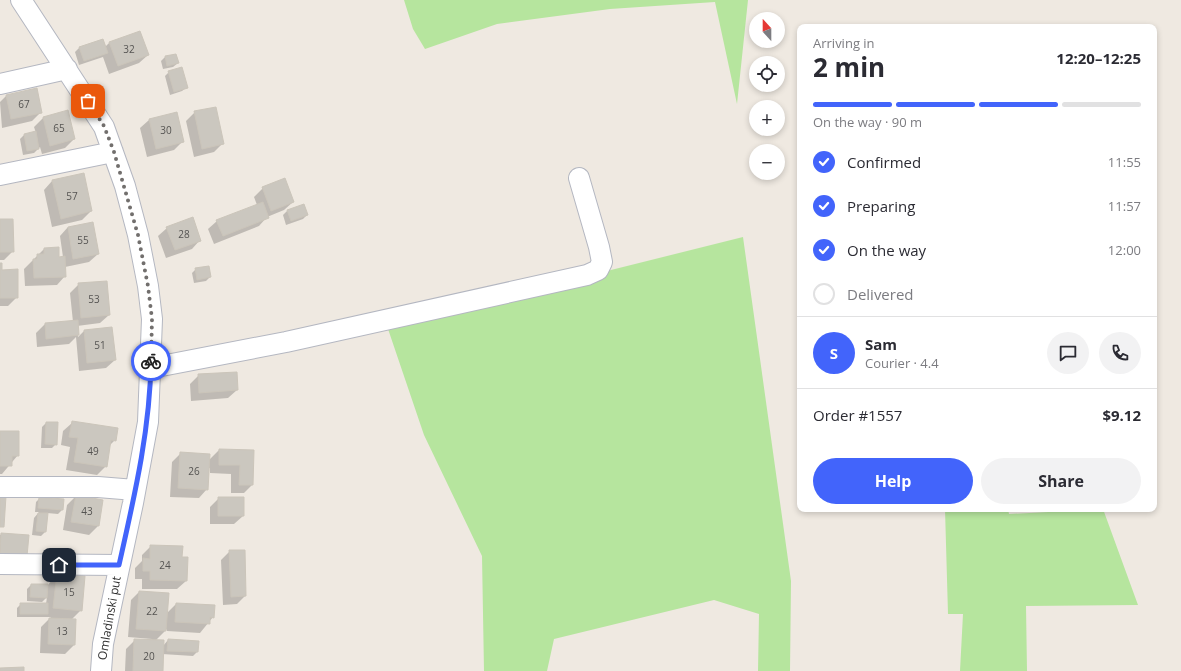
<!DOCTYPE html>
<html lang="en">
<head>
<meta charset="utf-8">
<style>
  body { margin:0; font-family:"Open Sans",sans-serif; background:#f2f2f3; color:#2b2b33; height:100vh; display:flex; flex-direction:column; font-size:15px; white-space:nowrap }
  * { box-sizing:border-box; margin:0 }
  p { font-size:13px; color:#7c7c81 }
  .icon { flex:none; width:22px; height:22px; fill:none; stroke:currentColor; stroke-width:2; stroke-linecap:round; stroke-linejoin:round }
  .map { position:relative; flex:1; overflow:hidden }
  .details { position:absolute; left:797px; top:24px; width:360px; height:488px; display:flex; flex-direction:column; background:#fff; border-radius:8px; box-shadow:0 2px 6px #0003 }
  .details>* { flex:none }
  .needle { width:26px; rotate:339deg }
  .buttons { position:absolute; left:749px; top:12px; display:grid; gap:8px }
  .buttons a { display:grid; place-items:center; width:36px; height:36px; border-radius:50%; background:#fff; box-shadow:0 2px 6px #0003; font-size:20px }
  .pin { position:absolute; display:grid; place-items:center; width:34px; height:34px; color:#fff; margin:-17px; border-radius:8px; box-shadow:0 2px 6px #0006 }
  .courier { position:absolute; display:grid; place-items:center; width:40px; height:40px; margin:-20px; border:3px solid #4264fb; border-radius:50%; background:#fff; color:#222; box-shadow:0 1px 5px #0007 }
  .head em { font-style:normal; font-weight:700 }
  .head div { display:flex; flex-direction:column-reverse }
  .head { display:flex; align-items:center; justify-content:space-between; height:68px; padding:0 16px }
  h1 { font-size:26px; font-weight:700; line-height:30px }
  .bar { display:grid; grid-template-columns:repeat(4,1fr); gap:6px 4px; align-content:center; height:48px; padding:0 16px }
  .bar i { height:5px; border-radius:3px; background:#e1e1e2 }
  .bar .on { background:#4264fb }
  .bar p { grid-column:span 4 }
  .line { display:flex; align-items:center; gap:10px; padding:0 16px; border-top:1px solid #e1e1e2 }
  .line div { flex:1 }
  .round { display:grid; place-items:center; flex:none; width:42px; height:42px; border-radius:21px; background:#f2f2f3 }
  ol { padding:0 16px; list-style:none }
  li { display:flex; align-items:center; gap:12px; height:44px }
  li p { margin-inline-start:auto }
  li .icon { padding:4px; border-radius:50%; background:#4264fb; color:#fff; stroke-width:4 }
  li:last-child { color:#7c7c81 }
  li i { width:22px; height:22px; border:2px solid #e1e1e2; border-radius:50% }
  .cta { display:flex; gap:8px; margin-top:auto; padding:8px 16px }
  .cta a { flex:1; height:46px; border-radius:24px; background:#4264fb; color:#fff; font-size:16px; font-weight:700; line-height:46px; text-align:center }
  .cta a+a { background:#f2f2f3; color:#2b2b33 }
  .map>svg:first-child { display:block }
  .green { fill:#b6e59e }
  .shadow { fill:#0003 }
  .building { fill:#cbc7bf; stroke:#cbc5ba }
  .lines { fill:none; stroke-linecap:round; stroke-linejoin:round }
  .minor-casing { stroke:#b4b7c1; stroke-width:22 }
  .minor { stroke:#fff; stroke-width:20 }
  .done { stroke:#726f6d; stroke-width:4; stroke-dasharray:0 7.2 }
  .route { stroke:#4264fb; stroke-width:5 }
  .labels { text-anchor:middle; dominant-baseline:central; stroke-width:3; stroke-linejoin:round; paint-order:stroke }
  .number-label { font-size:10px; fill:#555452 }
  .street-label { font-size:12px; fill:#2e2e2e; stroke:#fff }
</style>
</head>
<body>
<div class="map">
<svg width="1181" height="671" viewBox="0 0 1181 671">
  <rect width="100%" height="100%" fill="#efe9e1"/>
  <path class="green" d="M404 0H748L737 104 715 2 610 9 497 24 425 49 413 29Z
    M743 237 791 581 790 671H758L759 614 714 600 554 639 547 671H484L482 556 424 435 387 326Z
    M945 509H1008L1009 514 1103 509 1138 605 1026 606 1027 671H960L963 614H948Z"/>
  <path class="shadow" d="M140 32 148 55 139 63 109 74 103 57 79 65 75 52 79 48 103 40 105 47 109 43Z
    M176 55 178 63 173 67 163 69 161 61 165 57Z
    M169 72 187 87 182 91 170 95 165 76Z
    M6 96 41 112 32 121 2 128 0 102Z
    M67 111 74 139 65 148 42 154 40 147 34 153 23 155 20 139 24 135 36 133 34 127 43 118Z
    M195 112 223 143 214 152 194 157 186 121Z
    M176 113 183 141 174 150 147 157 140 128 149 120Z
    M52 181 91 211 82 220 52 227 44 190Z
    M263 188 293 202 284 210 267 217 259 226 214 244 208 229 217 221 257 205 254 197Z
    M304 205 307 215 303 219 286 225 283 215 287 211Z
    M0 220 13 251 4 260H0Z
    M68 227 98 254 89 262 65 267V276L57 285 25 286 24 269 44 249 58 258 63 257 60 236Z
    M167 228 200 240 192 249 166 258 158 236Z
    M0 264 1 271 17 297 8 306H0Z
    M196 269 210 277 206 281 194 283 192 273Z
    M79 284 109 315 100 323 77 326 78 337 84 331 115 360 106 368 79 371 76 337 69 344 37 347 36 333 45 324 73 322 70 293Z
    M199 375 237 390 228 398 191 401 190 384Z
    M46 423 56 444 52 448H41L42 427Z
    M72 423 115 440 109 446 106 466 97 475 66 470 70 447 61 445 63 431Z
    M0 432 18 455 2 474H0Z
    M219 450 253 451 252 485 244 493H231V474L210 473V468H209L207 489 199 498 170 497 172 462 181 453 209 460Z
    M76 496 102 501 98 526 89 535 63 530 67 505Z
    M40 498 62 510 58 514 47 513 46 531 41 536 32 535 34 518 39 512H35L36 502Z
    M219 498 243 516 234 524H210V507Z
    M2 534 0 563V535Z
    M151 546 181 558 186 581 177 589H142V579H135V568L142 561V555Z
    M230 551 245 596 237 604 223 605 221 560Z
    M57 574 81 610 72 619 74 645 65 654 40 653 41 627 51 617H17V608L21 604H46L47 597 42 602 27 601V589L31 585H48Z
    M139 592 166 614 176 604 213 617 200 633 167 631V629L155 641 163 646 168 640 197 652 193 656 162 654V671H125L126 649 135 640 152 641V639L128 637 131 600Z"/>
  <path class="building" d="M140 31 149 55 118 66 109 42Z
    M103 39 108 53 84 61 79 47Z
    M176 54 179 63 167 66 165 56Z
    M182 67 188 88 174 92 168 71Z
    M37 88 42 113 11 119 6 95Z
    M216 107 224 144 202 149 194 111Z
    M68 110 75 139 50 146 43 117Z
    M177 112 184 142 156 149 149 119Z
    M36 131 39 149 27 151 24 134Z
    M84 173 92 211 61 219 52 180Z
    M285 178 294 202 271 211 262 187Z
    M263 202 269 218 223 236 216 220Z
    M304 204 308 215 291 221 287 210Z
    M193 217 201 241 175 250 166 227Z
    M0 219H13L14 252H0Z
    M93 222 99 254 73 259 68 227Z
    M59 247V257L65 256 66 277 34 278 33 259H37V254H44V248Z
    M0 263H2V270L18 269V298H0Z
    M209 266 211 277 197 280 195 268Z
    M107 281 110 315 81 318 78 283Z
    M78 320 79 335 46 339 45 323Z
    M112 327 116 360 87 363 84 330Z
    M237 372 238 390 199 393 198 374Z
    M72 421 118 428 116 441 111 440 107 467 74 462 78 438 69 437Z
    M46 422H58L57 445 45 444Z
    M0 431H19V456H12V466H0Z
    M219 449 254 450 253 485H239L240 465H219Z
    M180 452 210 454 208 490 178 488Z
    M0 495 6 496 4 527H0Z
    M76 495 103 500 99 526 71 522Z
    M39 497 64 499 63 510 38 508Z
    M218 497H244V516H218Z
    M38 513H48L46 532 36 531Z
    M1 533 29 535 27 556 0 554Z
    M150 545 183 546 182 557H188L187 581 150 580V571H143V558L150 559Z
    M229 550H245L246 596 231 597Z
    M57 573 85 576 82 611 53 608Z
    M31 584H48L47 598 30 597Z
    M139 591 169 593 166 631 136 629Z
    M20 603H48V614H20Z
    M176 603 215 605 214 618 210 617V624L175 622Z
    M49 618 76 619 75 645 48 644Z
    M134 639 164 640 163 671H133Z
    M168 639 199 641 198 652 167 651Z
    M24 667V671H0V668Z"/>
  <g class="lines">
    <defs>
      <path id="minor" d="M21 0 104 127 125 186 138 235 148 286 152 319 148 422 133 503 103 644 101 671
        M0 84 67 69
        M0 175 113 152
        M151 368 286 342 587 275 598 270 602 262 599 247 579 178
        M0 487H98L135 490
        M0 564 119 565"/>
    </defs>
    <use href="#minor" class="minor-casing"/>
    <use href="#minor" class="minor"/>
  </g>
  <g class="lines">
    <path class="done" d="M88 101 104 126 114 152 138 235 148 286 152 319 151 361"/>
    <path class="route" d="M59 565H119C134 498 150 431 151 361"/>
  </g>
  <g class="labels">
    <g class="number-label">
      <text x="129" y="49">32</text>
      <text x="24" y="104">67</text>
      <text x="59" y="128">65</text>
      <text x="166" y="130">30</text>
      <text x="72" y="196">57</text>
      <text x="184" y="234">28</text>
      <text x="83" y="240">55</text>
      <text x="94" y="299">53</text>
      <text x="100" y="345">51</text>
      <text x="93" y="451">49</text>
      <text x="194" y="471">26</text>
      <text x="87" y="511">43</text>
      <text x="165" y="565">24</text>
      <text x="69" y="592">15</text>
      <text x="152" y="611">22</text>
      <text x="62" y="631">13</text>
      <text x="149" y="656">20</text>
    </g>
    <g class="street-label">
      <text transform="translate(109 618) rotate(-80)">Omladinski put</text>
    </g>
  </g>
</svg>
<div class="buttons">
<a><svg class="needle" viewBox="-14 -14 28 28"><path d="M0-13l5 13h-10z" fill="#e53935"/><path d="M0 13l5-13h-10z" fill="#7c7c81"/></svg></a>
<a><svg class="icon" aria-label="locate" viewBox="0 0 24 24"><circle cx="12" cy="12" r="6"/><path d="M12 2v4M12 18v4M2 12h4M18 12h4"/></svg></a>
<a>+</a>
<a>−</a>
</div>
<div class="pin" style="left:88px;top:101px;background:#ea580c"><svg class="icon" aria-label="bag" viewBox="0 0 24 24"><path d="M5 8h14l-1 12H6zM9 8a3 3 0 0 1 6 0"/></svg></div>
<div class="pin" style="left:59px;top:565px;background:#1f2937"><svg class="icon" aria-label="home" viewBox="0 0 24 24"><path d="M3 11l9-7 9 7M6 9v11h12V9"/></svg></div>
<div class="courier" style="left:151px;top:361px"><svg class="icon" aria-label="bike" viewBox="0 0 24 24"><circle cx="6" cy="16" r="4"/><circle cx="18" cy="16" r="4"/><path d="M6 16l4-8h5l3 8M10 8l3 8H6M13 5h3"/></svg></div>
<section class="details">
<div class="head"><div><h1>2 min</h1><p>Arriving in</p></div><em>12:20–12:25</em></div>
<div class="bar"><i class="on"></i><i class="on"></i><i class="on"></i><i></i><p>On the way · 90 m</p></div>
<ol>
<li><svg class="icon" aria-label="check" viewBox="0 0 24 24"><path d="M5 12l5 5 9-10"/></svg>Confirmed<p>11:55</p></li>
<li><svg class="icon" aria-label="check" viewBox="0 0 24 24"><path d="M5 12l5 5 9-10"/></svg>Preparing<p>11:57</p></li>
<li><svg class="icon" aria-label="check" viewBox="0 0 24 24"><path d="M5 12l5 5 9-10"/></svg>On the way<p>12:00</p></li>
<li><i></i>Delivered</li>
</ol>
<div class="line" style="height:72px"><b class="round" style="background:#4264fb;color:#fff">S</b><div><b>Sam</b><p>Courier · 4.4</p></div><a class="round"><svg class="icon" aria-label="chat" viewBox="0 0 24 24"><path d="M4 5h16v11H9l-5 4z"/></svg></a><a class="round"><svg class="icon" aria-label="phone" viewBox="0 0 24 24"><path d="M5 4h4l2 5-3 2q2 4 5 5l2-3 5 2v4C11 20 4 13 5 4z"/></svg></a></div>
<div class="line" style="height:52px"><div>Order #1557</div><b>$9.12</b></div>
<div class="cta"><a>Help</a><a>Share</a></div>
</section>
</div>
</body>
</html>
